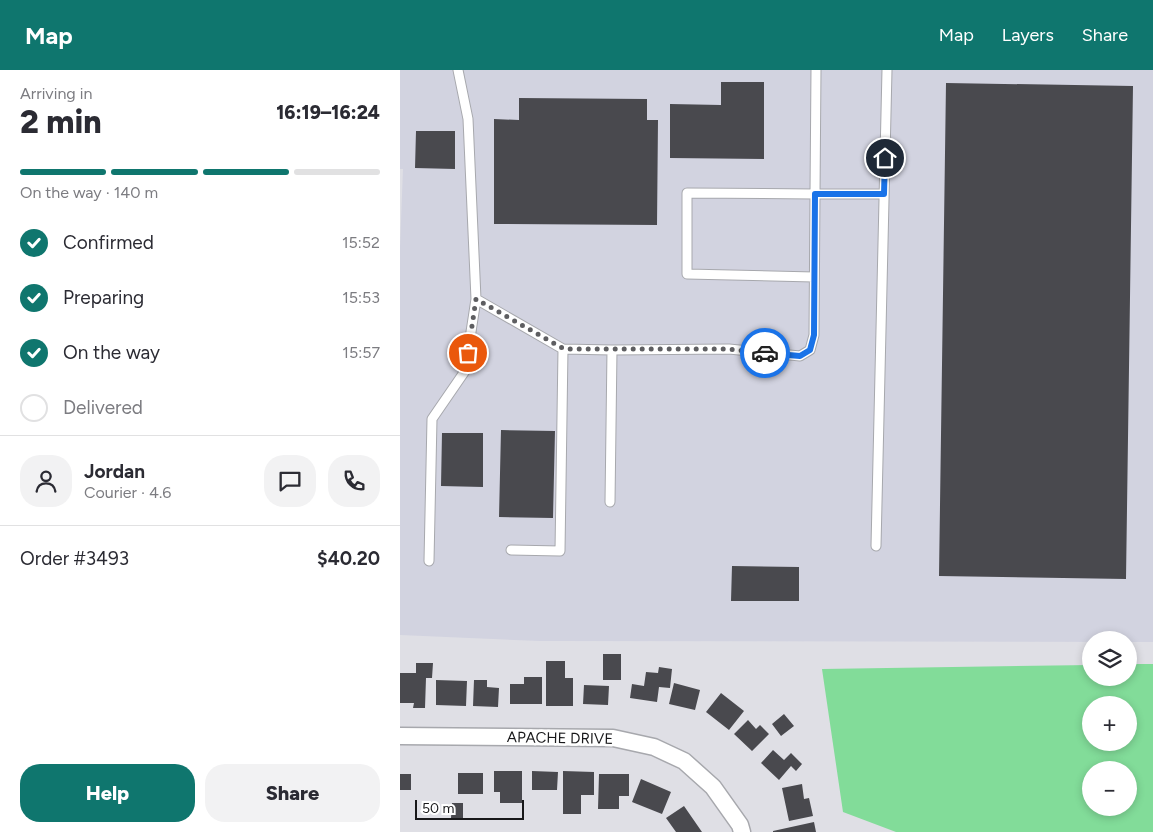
<!DOCTYPE html>
<html lang="en">
<head>
<meta charset="utf-8">
<style>
  body { margin:0; font-family:Figtree,sans-serif; background:#f2f2f3; color:#2b2b33; height:100vh; display:flex; flex-direction:column; font-size:19px; white-space:nowrap }
  * { box-sizing:border-box; margin:0 }
  p { font-size:16px; color:#7c7c81 }
  .icon { flex:none; width:28px; height:28px; fill:none; stroke:currentColor; stroke-width:2; stroke-linecap:round; stroke-linejoin:round }
  .map { position:relative; flex:1; overflow:hidden }
  .side { display:flex; flex-direction:column; background:#fff; width:400px }
  .side>* { flex:none }
  .buttons { position:absolute; left:682px; top:561px; display:grid; gap:10px }
  .buttons a { display:grid; place-items:center; width:55px; height:55px; border-radius:50%; background:#fff; box-shadow:0 2px 8px #0003; font-size:25px }
  .scale { position:absolute; left:15px; bottom:12px; width:109px; box-sizing:border-box; padding-left:5px; border:2px solid #18181a; border-top:0; font-size:14px; line-height:18px; white-space:nowrap; color:#18181a; -webkit-text-stroke:4px #fff; paint-order:stroke }
  .pin { position:absolute; display:grid; place-items:center; width:42px; height:42px; color:#fff; margin:-21px; border:2px solid #fff; border-radius:50%; box-shadow:0 1px 5px #0007 }
  .courier { position:absolute; display:grid; place-items:center; width:50px; height:50px; margin:-25px; border:4px solid #1a73e8; border-radius:50%; background:#fff; color:#222; box-shadow:0 1px 6px #0007 }
  .head em { font-style:normal; font-weight:800 }
  .head div { display:flex; flex-direction:column-reverse }
  .head { display:flex; align-items:center; justify-content:space-between; height:85px; padding:0 20px }
  h1 { font-size:32px; font-weight:800; line-height:38px }
  .bar { display:grid; grid-template-columns:repeat(4,1fr); gap:8px 5px; align-content:center; height:60px; padding:0 20px }
  .bar i { height:6px; border-radius:4px; background:#e1e1e2 }
  .bar .current { background:#0f766e }
  .bar p { grid-column:span 4 }
  .line { display:flex; align-items:center; gap:12px; padding:0 20px; border-top:1px solid #e1e1e2 }
  .line div { flex:1 }
  .round { display:grid; place-items:center; flex:none; width:52px; height:52px; border-radius:20px; background:#f2f2f3 }
  ol { padding:0 20px; list-style:none }
  li { display:flex; align-items:center; gap:15px; height:55px }
  li p { margin-inline-start:auto }
  li .icon { padding:5px; border-radius:50%; background:#0f766e; color:#fff; stroke-width:4 }
  li:last-child { color:#7c7c81 }
  li i { width:28px; height:28px; border:2px solid #e1e1e2; border-radius:50% }
  .action { display:flex; gap:10px; margin-top:auto; padding:10px 20px }
  .action a { flex:1; height:58px; border-radius:20px; background:#0f766e; color:#fff; font-size:20px; font-weight:800; line-height:58px; text-align:center }
  .action a+a { background:#f2f2f3; color:#2b2b33 }
  header { display:flex; align-items:center; gap:30px; box-sizing:border-box; height:70px; padding:0 25px; background:#0f766e; color:#fff }
  header strong { font-size:24px }
  nav { display:flex; gap:28px; margin-inline-start:auto; font-size:18px }
  main { display:flex; flex:1; min-height:0 }
  .map>svg:first-child { display:block }
  .built { fill:#d2d3e0 }
  .green { fill:#82dc99; fill-rule:evenodd }
  .building { fill:#49494e }
  .lines { fill:none; stroke-linecap:round; stroke-linejoin:round }
  .service-casing { stroke:#a7a8ad; stroke-width:11 }
  .minor-casing { stroke:#a7a8ad; stroke-width:19 }
  .service { stroke:#fff; stroke-width:9 }
  .minor { stroke:#fff; stroke-width:16 }
  .done { stroke:#5e5e61; stroke-width:5; stroke-dasharray:0 9 }
  .route { stroke:#1a73e8; stroke-width:6 }
  .labels { text-anchor:middle; dominant-baseline:central; stroke-width:5; stroke-linejoin:round; paint-order:stroke }
  .street-label { font-size:15px; fill:#18181a; stroke:#fff }
</style>
</head>
<body>
<header>
<strong>Map</strong>
<nav><a>Map</a><a>Layers</a><a>Share</a></nav>
</header>
<main>
<section class="side">
<div class="head"><div><h1>2 min</h1><p>Arriving in</p></div><em>16:19–16:24</em></div>
<div class="bar"><i class="current"></i><i class="current"></i><i class="current"></i><i></i><p>On the way · 140 m</p></div>
<ol>
<li><svg class="icon" aria-label="check" viewBox="0 0 24 24"><path d="M5 12l5 5 9-10"/></svg>Confirmed<p>15:52</p></li>
<li><svg class="icon" aria-label="check" viewBox="0 0 24 24"><path d="M5 12l5 5 9-10"/></svg>Preparing<p>15:53</p></li>
<li><svg class="icon" aria-label="check" viewBox="0 0 24 24"><path d="M5 12l5 5 9-10"/></svg>On the way<p>15:57</p></li>
<li><i></i>Delivered</li>
</ol>
<div class="line" style="height:90px"><a class="round"><svg class="icon" aria-label="person" viewBox="0 0 24 24"><circle cx="12" cy="8" r="4"/><path d="M4 21q1-7 8-7t8 7"/></svg></a><div><b>Jordan</b><p>Courier · 4.6</p></div><a class="round"><svg class="icon" aria-label="chat" viewBox="0 0 24 24"><path d="M4 5h16v11H9l-5 4z"/></svg></a><a class="round"><svg class="icon" aria-label="phone" viewBox="0 0 24 24"><path d="M5 4h4l2 5-3 2q2 4 5 5l2-3 5 2v4C11 20 4 13 5 4z"/></svg></a></div>
<div class="line" style="height:65px"><div>Order #3493</div><b>$40.20</b></div>
<div class="action"><a>Help</a><a>Share</a></div>
</section>
<div class="map">
<svg width="753" height="762" viewBox="0 0 753 762">
  <rect width="100%" height="100%" fill="#dfdfe5"/>
  <path class="built" d="M0 0H753V572L140 571 0 565V177L3 99H0Z"/>
  <path class="green" d="M729 594H753V762H496L443 742 422 599 691 595V608H729ZM691 635H729V672H691ZM691 700H729V738H691Z"/>
  <path class="building" d="M321 12H364V89L270 88V34L321 35Z
    M546 13 733 16 726 509 539 506Z
    M119 28 247 29V50H258L257 155 94 154V49L119 50Z
    M16 61H55V99L15 98Z
    M101 360 155 361 153 448 99 447Z
    M42 363H83V417L41 416Z
    M332 496 399 497V531H331Z
    M203 584H221V610H203Z
    M146 591H165V608H173V636H146Z
    M16 593H33L32 608H26L25 638H13L14 633H0V603H16Z
    M259 597 272 599 270 618 259 617 257 632 230 628 232 614 244 616 246 602 258 603Z
    M124 607H142V634H110V614H124Z
    M36 610 67 611 66 636 36 635Z
    M74 610H87V617L99 618 98 637 73 636Z
    M274 613 300 620 295 640 269 634Z
    M184 615 209 616 208 635 183 634Z
    M321 623 344 641 329 660 306 642Z
    M384 644 394 656 381 666 372 654Z
    M348 650 356 659 360 655 369 664 352 681 334 664Z
    M373 680 384 690 391 683 402 694 396 701 391 696 379 710 361 693Z
    M94 701H122V733H100V722H94Z
    M132 701 158 702 157 720H132Z
    M163 701 194 702V725H181V744H163Z
    M58 703H83V724H58Z
    M0 704H11V720H0Z
    M199 704H229V726H219V739H198Z
    M241 709 271 722 262 744 232 732Z
    M402 714 404 729 409 728 413 746 389 751 382 718Z
    M52 733H63V748H51Z
    M284 736 302 762H276L266 748Z
    M414 752 416 762H373V761Z"/>
  <g class="lines">
    <defs>
      <path id="service" d="M58 0 68 49 76 229
        M416 0 415 124H484
        M212 280 329 279 400 286 410 280 414 265 415 124 287 123V204L414 207
        M476 476 487 0
        M111 480 160 481 163 279
        M29 491 32 349 65 301 76 229 163 279 212 280 210 432"/>
      <path id="minor" d="M0 666 213 668 254 677 284 691 313 717 340 755 342 762"/>
    </defs>
    <use href="#service" class="service-casing"/>
    <use href="#minor" class="minor-casing"/>
    <use href="#service" class="service"/>
    <use href="#minor" class="minor"/>
  </g>
  <g class="lines">
    <path class="done" d="M68 283 76 229 164 279H328L365 283"/>
    <path class="route" d="M365 283 400 286 410 280 414 265 415 124H484L485 88"/>
  </g>
  <g class="labels">
    <g class="street-label">
      <text transform="translate(160 668) rotate(1)">APACHE DRIVE</text>
    </g>
  </g>
</svg>
<div class="buttons">
<a><svg class="icon" aria-label="layers" viewBox="0 0 24 24"><path d="M12 4l9 5-9 5-9-5zM3 14l9 5 9-5"/></svg></a>
<a>+</a>
<a>−</a>
</div>
<div class="scale">50 m</div>
<div class="pin" style="left:68px;top:283px;background:#ea580c"><svg class="icon" aria-label="bag" viewBox="0 0 24 24"><path d="M5 8h14l-1 12H6zM9 8a3 3 0 0 1 6 0"/></svg></div>
<div class="pin" style="left:485px;top:88px;background:#1f2937"><svg class="icon" aria-label="home" viewBox="0 0 24 24"><path d="M3 11l9-7 9 7M6 9v11h12V9"/></svg></div>
<div class="courier" style="left:365px;top:283px"><svg class="icon" aria-label="car" viewBox="0 0 24 24"><path d="M5 17H2v-5l4-1 3-4h7l3 4 3 1v5h-3M9 17h6M6 11h13"/><circle cx="7" cy="17" r="2"/><circle cx="17" cy="17" r="2"/></svg></div>
</div>
</main>
</body>
</html>
